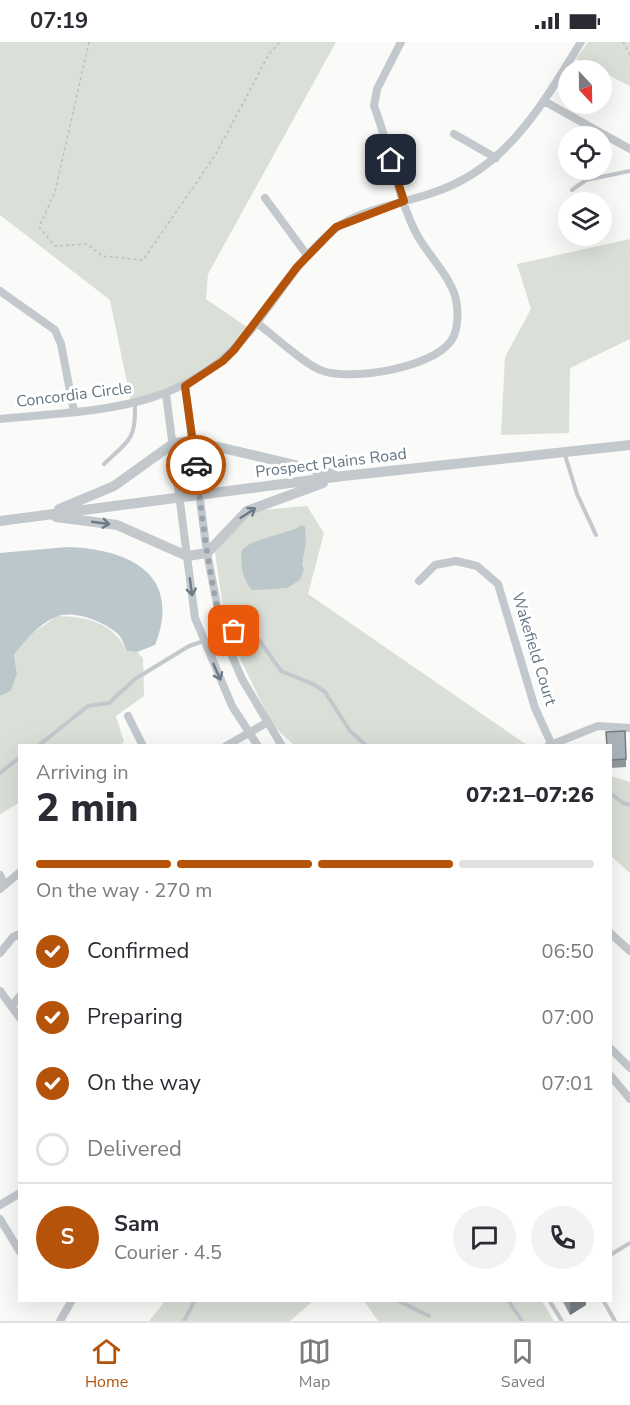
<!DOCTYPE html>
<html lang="en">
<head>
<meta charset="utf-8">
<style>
  body { margin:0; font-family:"Nunito Sans",sans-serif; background:#f2f2f3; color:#2b2b33; height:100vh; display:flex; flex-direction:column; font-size:22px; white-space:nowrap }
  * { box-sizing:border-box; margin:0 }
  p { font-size:20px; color:#7c7c81 }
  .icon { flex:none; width:33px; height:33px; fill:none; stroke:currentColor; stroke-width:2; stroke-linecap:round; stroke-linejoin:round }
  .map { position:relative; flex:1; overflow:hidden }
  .drawer { position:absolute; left:18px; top:702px; width:594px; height:558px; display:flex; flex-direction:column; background:#fff; border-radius:0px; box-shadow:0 6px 24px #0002 }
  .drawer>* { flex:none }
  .needle { width:39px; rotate:158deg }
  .buttons { position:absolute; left:558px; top:18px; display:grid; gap:12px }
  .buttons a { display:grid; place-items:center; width:54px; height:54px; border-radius:50%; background:#fff; box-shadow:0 6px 24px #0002; font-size:30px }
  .pin { position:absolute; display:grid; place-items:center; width:51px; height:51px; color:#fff; margin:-26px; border-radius:12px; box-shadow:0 3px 9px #0006 }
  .courier { position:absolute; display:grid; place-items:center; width:60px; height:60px; margin:-30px; border:4px solid #b45309; border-radius:50%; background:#fff; color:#222; box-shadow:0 2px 8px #0007 }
  .head em { font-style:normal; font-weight:800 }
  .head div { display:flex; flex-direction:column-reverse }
  .head { display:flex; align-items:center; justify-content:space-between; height:102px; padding:0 18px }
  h1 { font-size:39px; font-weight:800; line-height:45px }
  .bar { display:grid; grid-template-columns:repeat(4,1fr); gap:9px 6px; align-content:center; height:72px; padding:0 18px }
  .bar i { height:8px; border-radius:4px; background:#e1e1e2 }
  .bar .current { background:#b45309 }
  .bar p { grid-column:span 4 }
  .line { display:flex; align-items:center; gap:15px; padding:0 18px; border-top:2px solid #e1e1e2 }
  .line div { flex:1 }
  .round { display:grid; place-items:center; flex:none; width:63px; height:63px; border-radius:32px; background:#f2f2f3 }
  ol { padding:0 18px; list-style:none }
  li { display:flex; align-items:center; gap:18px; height:66px }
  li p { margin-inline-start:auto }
  li .icon { padding:6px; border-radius:50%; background:#b45309; color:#fff; stroke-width:4 }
  li:last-child { color:#7c7c81 }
  li i { width:33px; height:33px; border:3px solid #e1e1e2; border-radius:50% }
  .status { display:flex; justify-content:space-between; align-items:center; height:42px; padding:0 30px; background:#fff; direction:ltr }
  .status svg { height:16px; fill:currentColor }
  .tabs { display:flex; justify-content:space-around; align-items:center; height:84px; border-top:2px solid #e1e1e2; background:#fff; font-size:16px; color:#7c7c81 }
  .tabs a { display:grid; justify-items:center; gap:3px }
  .tabs .current { color:#b45309 }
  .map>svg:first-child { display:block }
  .green { fill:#dadfd7 }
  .water { fill:#bbc7cb }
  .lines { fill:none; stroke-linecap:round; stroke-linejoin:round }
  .path { stroke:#bbbfc2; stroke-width:1.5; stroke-dasharray:3 3; stroke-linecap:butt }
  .service { stroke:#c3c8cc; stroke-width:4 }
  .minor { stroke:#c3c8cc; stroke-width:8 }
  .tertiary { stroke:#c3c8cc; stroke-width:10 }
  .wall { fill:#929a9f }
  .shaded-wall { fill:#777d82 }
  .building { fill:#aab3b9; stroke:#777d82; stroke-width:1.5 }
  .oneway { stroke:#6a7a87 }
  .done { stroke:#99a4ac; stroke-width:6; stroke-dasharray:0 10.8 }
  .route { stroke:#b45309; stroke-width:8 }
  .labels { text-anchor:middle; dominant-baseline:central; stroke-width:6; stroke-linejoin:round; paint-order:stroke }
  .street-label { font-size:16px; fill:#657683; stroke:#fff }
</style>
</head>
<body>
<div class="status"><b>07:19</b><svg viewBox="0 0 49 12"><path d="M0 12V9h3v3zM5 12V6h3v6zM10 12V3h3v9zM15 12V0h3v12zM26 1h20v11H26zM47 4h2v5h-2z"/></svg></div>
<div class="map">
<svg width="630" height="1279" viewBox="0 0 630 1279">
  <rect width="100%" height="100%" fill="#fafaf8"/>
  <path class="green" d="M0 0H336L208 232 206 257 251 288 200 333 131 360 110 258 0 173Z
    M588 0H630V44L576 17Z
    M630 197V297L570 326 569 391 501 393 505 315 531 267 517 222Z
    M307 464 324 491 308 552 527 703H294L273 684 226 588 214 503 248 469Z
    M57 574C87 575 113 580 127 609L137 610 143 616 144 654 116 674 124 700 118 704H20L19 761 0 772V654L11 649 17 632 14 613 30 593Z
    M611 734 630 740V831L611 814Z
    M165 1259H313L290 1279H149Z
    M364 1259H542L554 1279H378Z"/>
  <path class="water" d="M301 483 305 485 306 501 302 522 304 528 300 538 287 546 252 548C242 537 240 522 242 508L251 501 298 486Z
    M67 505C129 507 183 532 155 603L137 610 127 609C124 603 122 596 118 592 105 580 73 567 56 575 38 582 25 599 14 613L17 632 11 649 0 654V511Z"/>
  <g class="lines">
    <path class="path" d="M89 0 55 150 39 185 55 204 87 202 102 214 143 218 216 112 269 12 280 0
      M623 0 630 13"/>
    <path class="service" d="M602 111 610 97
      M586 137 592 128
      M572 148 586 138 630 129
      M565 413 577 452 596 493
      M104 422C129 398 136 398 135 362
      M38 704 88 664 109 661 135 637 189 604 234 589H244L260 599 281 629 313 642 325 650 350 689 367 704
      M514 704H522
      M0 731 20 715
      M610 751 623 761 630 763
      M610 1213 630 1201
      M397 1258 429 1274
      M508 1258 522 1279
      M549 1258 562 1279
      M603 1258 615 1279
      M184 1279 195 1258"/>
    <path class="minor" d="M544 59 630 107
      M454 92 496 116
      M265 156 307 213
      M0 249 55 288 61 302 74 370
      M257 281C272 292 306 324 323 329 352 339 432 326 451 299 458 289 458 275 457 264 455 237 427 214 415 189 396 150 390 105 374 64L377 47 401 0
      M185 344 207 511 223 593 242 637 282 704
      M166 352 195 576 232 664 258 704
      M0 377C99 367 182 371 251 288 279 254 300 214 335 187 358 168 404 161 432 151 507 127 542 63 581 0
      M419 539 435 523 456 519 477 524 498 542 535 666 551 701
      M128 674 143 704
      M226 704 266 681
      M548 704 598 684 630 686
      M0 833 5 843
      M0 847 20 830
      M610 891 630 909
      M0 911 13 895 20 892
      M0 949 20 976
      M12 964 20 954
      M610 1006 630 1026
      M610 1033 630 1057
      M0 1163 20 1151
      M0 1177 20 1210
      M60 1279 72 1258"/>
    <path class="tertiary" d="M59 467 114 444 174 401 193 399 333 432
      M56 475 117 483 187 514 207 511 247 469 323 441
      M0 479 343 434 630 403"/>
  </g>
  <path class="wall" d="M610 704 626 717V725L610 726Z
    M562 1258H586V1263L570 1273Z"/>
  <path class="shaded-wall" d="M574 1258H586V1263L570 1273V1261Z"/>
  <path class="building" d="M625 689 626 717 610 718V704H607L606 690Z"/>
  <defs><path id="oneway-shaft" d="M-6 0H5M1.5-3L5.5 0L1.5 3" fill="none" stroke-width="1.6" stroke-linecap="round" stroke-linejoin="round" transform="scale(1.5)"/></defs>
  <g class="oneway">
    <use href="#oneway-shaft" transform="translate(248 471) rotate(-33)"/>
    <use href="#oneway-shaft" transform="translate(101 481) rotate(8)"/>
    <use href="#oneway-shaft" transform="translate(191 545) rotate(82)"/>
    <use href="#oneway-shaft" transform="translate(217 630) rotate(66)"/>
  </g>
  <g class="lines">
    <path class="done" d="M196 423C202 480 210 537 223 593L234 589"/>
    <path class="route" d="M196 423 185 344 223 319 234 308 297 225 336 185 404 159 391 118"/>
  </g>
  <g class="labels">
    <g class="street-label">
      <text transform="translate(74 353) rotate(-7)">Concordia Circle</text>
      <text transform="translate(331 421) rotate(-7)">Prospect Plains Road</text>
      <text transform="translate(534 607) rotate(73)">Wakefield Court</text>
    </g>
  </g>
</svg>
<div class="buttons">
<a><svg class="needle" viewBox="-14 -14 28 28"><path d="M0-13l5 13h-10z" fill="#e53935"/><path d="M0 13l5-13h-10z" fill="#7c7c81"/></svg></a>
<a><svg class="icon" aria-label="locate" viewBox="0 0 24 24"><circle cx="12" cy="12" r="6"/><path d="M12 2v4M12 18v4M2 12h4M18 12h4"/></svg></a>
<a><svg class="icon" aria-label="layers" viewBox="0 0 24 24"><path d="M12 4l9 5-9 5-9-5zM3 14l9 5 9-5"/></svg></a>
</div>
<div class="pin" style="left:234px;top:589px;background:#ea580c"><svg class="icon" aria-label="bag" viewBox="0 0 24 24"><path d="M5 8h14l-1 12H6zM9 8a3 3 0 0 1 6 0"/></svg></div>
<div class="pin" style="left:391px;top:118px;background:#1f2937"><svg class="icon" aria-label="home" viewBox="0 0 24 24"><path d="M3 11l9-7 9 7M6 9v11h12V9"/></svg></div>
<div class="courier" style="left:196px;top:423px"><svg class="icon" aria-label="car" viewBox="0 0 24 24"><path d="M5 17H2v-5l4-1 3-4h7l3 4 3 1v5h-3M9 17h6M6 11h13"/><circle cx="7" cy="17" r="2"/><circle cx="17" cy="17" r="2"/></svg></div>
<section class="drawer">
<div class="head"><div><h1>2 min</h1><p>Arriving in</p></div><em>07:21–07:26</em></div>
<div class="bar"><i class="current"></i><i class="current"></i><i class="current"></i><i></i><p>On the way · 270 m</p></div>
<ol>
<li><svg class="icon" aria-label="check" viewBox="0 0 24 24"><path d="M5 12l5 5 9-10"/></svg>Confirmed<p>06:50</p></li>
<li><svg class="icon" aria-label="check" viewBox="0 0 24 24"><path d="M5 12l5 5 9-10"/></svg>Preparing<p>07:00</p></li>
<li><svg class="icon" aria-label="check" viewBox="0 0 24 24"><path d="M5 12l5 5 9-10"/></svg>On the way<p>07:01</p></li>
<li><i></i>Delivered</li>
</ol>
<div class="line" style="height:108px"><b class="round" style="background:#b45309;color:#fff">S</b><div><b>Sam</b><p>Courier · 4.5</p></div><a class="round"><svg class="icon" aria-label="chat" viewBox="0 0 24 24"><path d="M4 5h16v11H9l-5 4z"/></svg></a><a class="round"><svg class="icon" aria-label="phone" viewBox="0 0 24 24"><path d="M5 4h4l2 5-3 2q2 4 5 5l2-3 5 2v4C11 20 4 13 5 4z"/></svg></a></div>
</section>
</div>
<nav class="tabs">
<a class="current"><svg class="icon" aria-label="home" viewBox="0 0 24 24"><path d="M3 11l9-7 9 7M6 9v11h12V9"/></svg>Home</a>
<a><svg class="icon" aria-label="map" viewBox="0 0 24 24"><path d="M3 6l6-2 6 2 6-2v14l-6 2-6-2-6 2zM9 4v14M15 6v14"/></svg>Map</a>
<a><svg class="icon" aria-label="saved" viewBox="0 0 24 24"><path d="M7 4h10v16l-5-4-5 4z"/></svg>Saved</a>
</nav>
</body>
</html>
